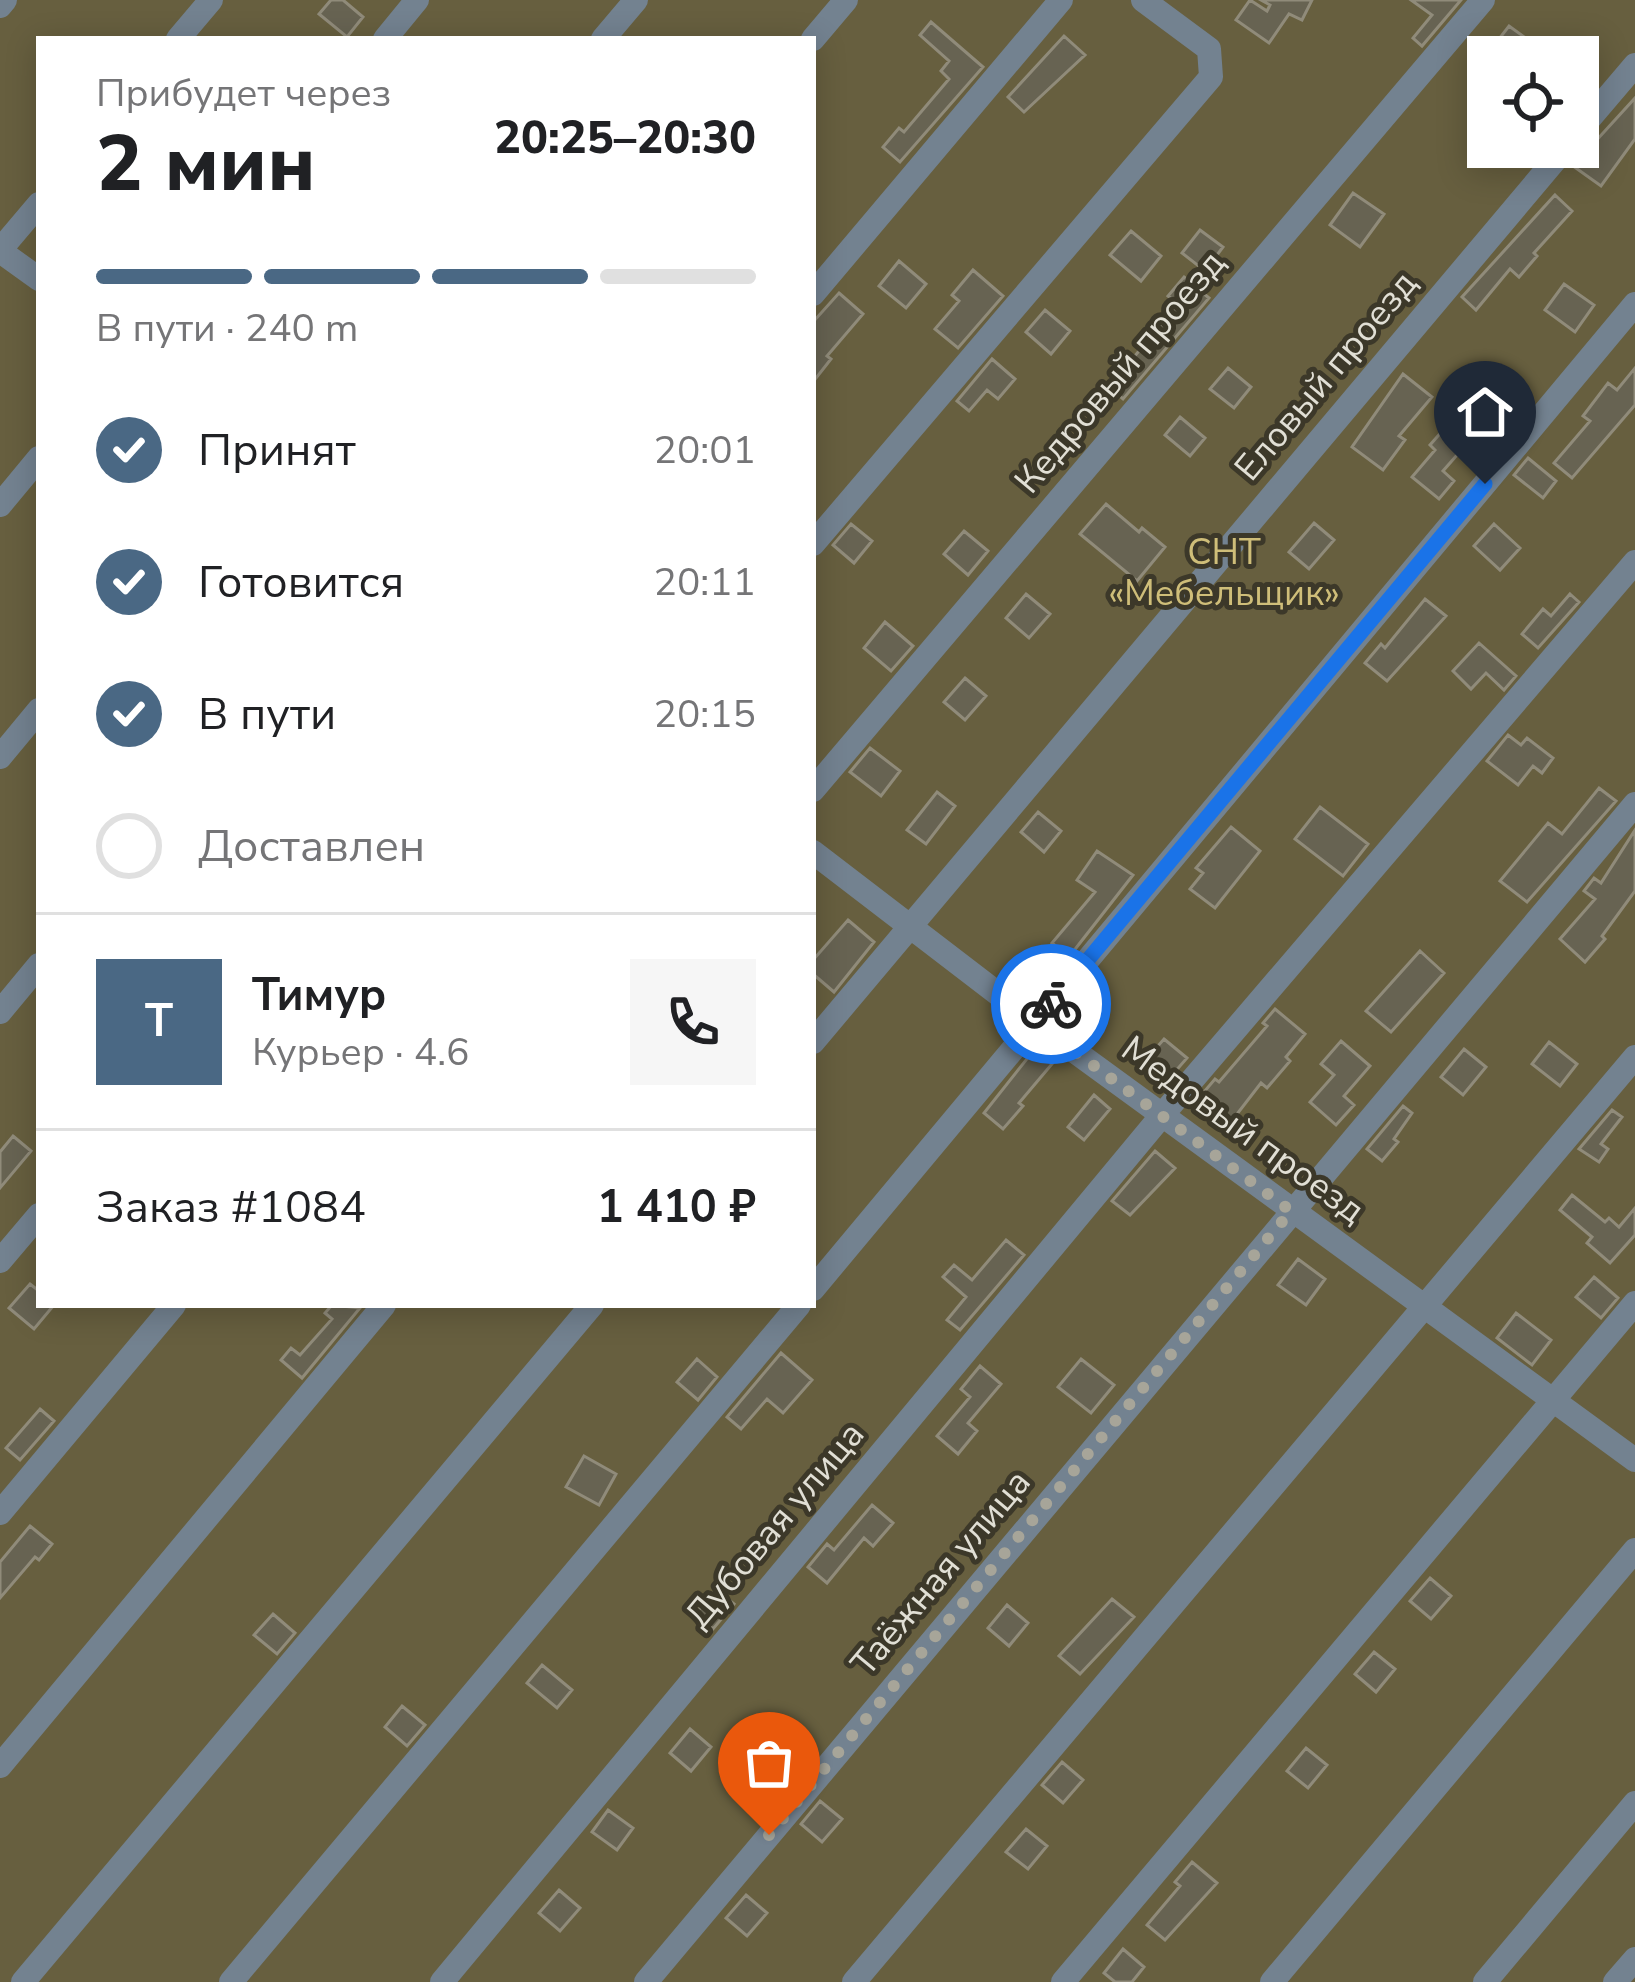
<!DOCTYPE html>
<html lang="ru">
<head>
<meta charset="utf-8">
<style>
  body { margin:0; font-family:"Nunito Sans",sans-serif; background:#f6f6f6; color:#202124; height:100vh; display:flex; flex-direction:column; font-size:45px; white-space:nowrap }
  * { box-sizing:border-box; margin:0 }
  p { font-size:39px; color:#757577 }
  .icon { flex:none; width:66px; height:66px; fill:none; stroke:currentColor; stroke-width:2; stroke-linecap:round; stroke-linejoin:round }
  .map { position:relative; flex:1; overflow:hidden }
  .drawer { position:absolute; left:36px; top:36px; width:780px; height:1272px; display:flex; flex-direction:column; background:#fff; border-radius:0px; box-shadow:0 6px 30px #0003 }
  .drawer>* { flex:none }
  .controls { position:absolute; left:1467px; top:36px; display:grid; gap:24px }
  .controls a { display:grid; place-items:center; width:132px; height:132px; border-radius:0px; background:#fff; box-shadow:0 6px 30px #0003; font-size:60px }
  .pin { position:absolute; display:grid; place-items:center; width:102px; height:102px; color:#fff; margin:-123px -51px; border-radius:50% 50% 50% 0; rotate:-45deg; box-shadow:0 0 12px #0007 }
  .pin .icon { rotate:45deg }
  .courier { position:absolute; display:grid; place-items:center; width:120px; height:120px; margin:-60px; border:9px solid #1a73e8; border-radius:50%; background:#fff; color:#222; box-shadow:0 3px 15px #0007 }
  .overview em { font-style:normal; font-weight:800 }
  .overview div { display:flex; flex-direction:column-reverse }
  .overview { display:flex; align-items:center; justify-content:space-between; height:204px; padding:0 60px }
  h1 { font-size:78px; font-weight:800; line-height:90px }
  .bar { display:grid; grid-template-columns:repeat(4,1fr); gap:18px 12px; align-content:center; height:144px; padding:0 60px }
  .bar i { height:15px; border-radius:9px; background:#e0e0e0 }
  .bar .selected { background:#4a6884 }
  .bar p { grid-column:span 4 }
  .line { display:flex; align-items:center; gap:30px; padding:0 60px; border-top:3px solid #e0e0e0 }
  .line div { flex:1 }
  .round { display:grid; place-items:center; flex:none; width:126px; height:126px; border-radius:0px; background:#f6f6f6 }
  ol { padding:0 60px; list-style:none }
  li { display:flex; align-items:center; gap:36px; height:132px }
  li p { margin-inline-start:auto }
  li .icon { padding:12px; border-radius:50%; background:#4a6884; color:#fff; stroke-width:4 }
  li:last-child { color:#757577 }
  li i { width:66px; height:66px; border:6px solid #e0e0e0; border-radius:50% }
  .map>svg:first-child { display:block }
  .green { fill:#675f3f; fill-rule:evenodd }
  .building { fill:#676352; stroke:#908b7a; stroke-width:3 }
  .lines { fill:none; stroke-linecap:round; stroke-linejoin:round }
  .minor { stroke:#738290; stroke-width:24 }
  .done { stroke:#a7a599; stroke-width:12; stroke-dasharray:0 21.6 }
  .route { stroke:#1a73e8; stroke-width:15 }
  .labels { text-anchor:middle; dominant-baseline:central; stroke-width:10; stroke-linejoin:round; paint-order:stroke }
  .street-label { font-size:36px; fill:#e1dfd5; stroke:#3c3829 }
  .park-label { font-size:36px; fill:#cfbe79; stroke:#3c3829 }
</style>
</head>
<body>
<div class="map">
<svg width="1635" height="1982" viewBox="0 0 1635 1982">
  <rect width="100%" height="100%" fill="#3c3829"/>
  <path class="green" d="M0 0H1635V1982H0ZM39 39H813V1305H39ZM1488 57H1578V147H1488Z"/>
  <path class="building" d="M331 0H343L363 17 347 37 319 14Z
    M1250 0 1267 11 1270 5 1261 0H1312L1302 20 1289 14 1269 43 1236 20Z
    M1411 0H1461L1422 46 1413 38 1432 15Z
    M931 22 983 67 900 162 883 147 899 128 904 132 949 79 941 71 949 61 920 35Z
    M1509 26 1534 44 1524 57H1485Z
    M1064 36 1085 55 1024 112 1008 97Z
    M1635 98V139L1601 186 1573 166Z
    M1353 193 1384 214 1360 247 1330 225Z
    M1555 195 1572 211 1534 253 1537 256 1519 277 1510 269 1476 310 1462 297Z
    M1200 230 1223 247 1205 271 1182 253Z
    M1131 231 1161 256 1141 281 1110 255Z
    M899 261 926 284 906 308 879 286Z
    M973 270 1003 296 958 348 935 329 959 301 952 295Z
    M1184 277 1209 298 1123 399 1109 387 1178 304 1168 296Z
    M1564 284 1594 305 1575 332 1545 310Z
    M839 293 863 314 827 356 831 359 813 382V322Z
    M1045 310 1070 331 1051 354 1026 332Z
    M992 359 1015 379 998 399 987 390 969 411 957 401Z
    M1228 368 1251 387 1234 408 1210 389Z
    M1635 368V405L1572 478 1554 463 1590 421 1583 416 1608 383 1617 390Z
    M1403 374 1432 397 1399 436 1405 440 1383 470 1352 447Z
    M1180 417 1205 438 1190 456 1165 435Z
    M1451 421 1472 438 1443 471 1454 481 1439 499 1412 477 1435 450 1430 445Z
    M1528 458 1556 481 1543 498 1514 475Z
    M1106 504 1139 532 1142 528 1165 547 1137 581 1080 534Z
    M1314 523 1334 540 1309 569 1289 552Z
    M851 524 872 541 854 563 833 545Z
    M1494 524 1520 548 1500 570 1474 546Z
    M964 531 988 551 968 575 944 554Z
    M1026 594 1050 614 1029 638 1006 618Z
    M1570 594 1579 602 1538 648 1522 634 1543 609 1551 616Z
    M1425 599 1446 616 1387 681 1365 663 1381 644 1385 648Z
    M885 622 913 646 891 671 864 648Z
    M1479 643 1516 676 1504 690 1486 673 1471 689 1453 671Z
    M965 678 986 696 965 720 944 702Z
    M1508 735 1521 745 1527 738 1553 758 1542 773 1533 766 1518 785 1487 761Z
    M870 748 900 771 881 796 850 772Z
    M1599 788 1616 801 1527 902 1500 881 1548 823 1562 834Z
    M937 792 955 806 926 844 907 830Z
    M1320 807 1368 844 1343 876 1295 839Z
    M1038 812 1061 831 1044 852 1021 832Z
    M1231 827 1260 851 1215 908 1190 889 1203 873 1196 868Z
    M1635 830V891L1602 936 1605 939 1585 962 1560 939 1595 899 1584 891 1594 878 1601 883Z
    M1097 851 1133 875 1069 957 1052 943 1095 892 1077 880Z
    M848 920 874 942 834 992 813 974V960Z
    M1420 951 1444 973 1391 1032 1366 1011Z
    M1275 1009 1305 1034 1286 1057 1290 1061 1267 1088 1261 1083 1224 1131 1192 1106 1215 1079 1219 1082 1267 1026 1263 1023Z
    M1164 1039 1187 1058 1167 1081 1144 1062Z
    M1341 1041 1370 1066 1344 1096 1354 1105 1336 1125 1310 1102 1334 1075 1321 1064Z
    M1549 1042 1577 1064 1560 1086 1532 1064Z
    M1038 1045 1057 1058 1019 1103 1023 1106 1003 1129 984 1113Z
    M1464 1049 1486 1067 1463 1095 1441 1077Z
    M1094 1095 1110 1109 1084 1140 1068 1127Z
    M1403 1106 1412 1113 1394 1139 1398 1142 1382 1161 1367 1149Z
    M1612 1110 1622 1117 1601 1144 1608 1149 1599 1162 1579 1149Z
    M13 1136 31 1151 0 1188V1152Z
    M1155 1151 1175 1168 1130 1215 1112 1201Z
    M1572 1195 1605 1222 1609 1218 1619 1227 1635 1208V1235L1610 1263 1587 1243 1592 1237 1560 1210Z
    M1006 1240 1024 1255 960 1330 947 1320 966 1297 943 1277 954 1265 972 1280Z
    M1298 1259 1325 1279 1306 1305 1278 1285Z
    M1594 1277 1618 1298 1601 1318 1576 1297Z
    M30 1284 39 1291V1305H54L34 1329 9 1308Z
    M332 1305 360 1308 302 1378 281 1360 291 1348 300 1355 332 1319 325 1313Z
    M1516 1313 1551 1340 1532 1365 1497 1338Z
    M781 1353 812 1380 783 1413 767 1399 741 1429 727 1417Z
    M697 1359 717 1377 698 1400 677 1382Z
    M1081 1359 1114 1385 1091 1413 1058 1387Z
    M980 1366 1001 1384 968 1423 977 1431 958 1454 937 1436 970 1397 961 1389Z
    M40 1409 54 1421 20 1460 6 1448Z
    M584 1456 616 1474 599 1505 566 1487Z
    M872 1505 893 1523 873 1546 864 1538 827 1583 808 1567 827 1544 834 1550Z
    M30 1526 52 1544 39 1560 35 1557 0 1598V1562Z
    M1430 1578 1451 1596 1431 1619 1410 1601Z
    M716 1589 734 1604 713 1629 695 1614Z
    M1112 1599 1134 1617 1080 1674 1059 1656Z
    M1007 1605 1028 1623 1009 1646 988 1628Z
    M273 1614 295 1633 277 1654 254 1635Z
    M1374 1652 1395 1669 1376 1692 1355 1674Z
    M542 1665 572 1690 557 1708 527 1683Z
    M402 1706 425 1725 407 1746 385 1727Z
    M690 1729 711 1747 691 1771 670 1753Z
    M1306 1748 1327 1765 1308 1788 1287 1771Z
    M1062 1762 1083 1780 1063 1803 1042 1785Z
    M820 1801 842 1819 822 1842 801 1824Z
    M608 1810 633 1828 617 1850 592 1832Z
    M1026 1829 1047 1846 1028 1869 1006 1852Z
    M1192 1862 1217 1883 1165 1940 1147 1925 1180 1886 1175 1882Z
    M559 1890 580 1908 560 1931 539 1913Z
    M746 1895 767 1913 747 1936 726 1918Z
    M1123 1949 1144 1967 1132 1982H1115L1104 1973Z"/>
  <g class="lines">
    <path class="minor" d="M0 6 5 0
      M178 39 211 0
      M385 39 417 0
      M603 39 636 0
      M813 39 846 0
      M1578 132 1635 65
      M0 250 39 204
      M0 251 39 279
      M813 294 1061 0
      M0 505 39 458
      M813 544 1211 77 1209 49 1143 0
      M0 757 39 710
      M813 790 1483 0
      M813 852 1036 1023 1635 1460
      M0 1012 39 965
      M813 1042 1566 147
      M0 1261 39 1215
      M813 1289 1635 304
      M0 1513 174 1305
      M0 1766 384 1305
      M23 1982 592 1305
      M231 1982 799 1305
      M442 1982 1163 1114 1635 562
      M646 1982 1635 804
      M854 1982 1635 1057
      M1063 1982 1635 1303
      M1272 1982 1635 1550
      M1485 1982 1635 1803
      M1615 1982 1635 1959"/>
  </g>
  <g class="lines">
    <path class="done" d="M769 1835 1291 1211 1036 1023 1051 1004"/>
    <path class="route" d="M1051 1004 1485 484"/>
  </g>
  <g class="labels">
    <g class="street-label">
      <text transform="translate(1120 372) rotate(-50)">Кедровый проезд</text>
      <text transform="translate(1326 376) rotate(-50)">Еловый проезд</text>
      <text transform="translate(1243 1130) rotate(36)">Медовый проезд</text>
      <text transform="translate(775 1525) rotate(-50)">Дубовая улица</text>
      <text transform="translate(941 1573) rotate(-50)">Таёжная улица</text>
    </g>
    <g class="park-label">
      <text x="1224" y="552">СНТ<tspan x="1224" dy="41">«Мебельщик»</tspan></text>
    </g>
  </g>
</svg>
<div class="controls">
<a><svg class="icon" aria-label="locate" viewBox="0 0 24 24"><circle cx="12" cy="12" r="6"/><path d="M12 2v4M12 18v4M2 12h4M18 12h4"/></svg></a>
</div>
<div class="pin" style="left:769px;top:1835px;background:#ea580c"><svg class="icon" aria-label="bag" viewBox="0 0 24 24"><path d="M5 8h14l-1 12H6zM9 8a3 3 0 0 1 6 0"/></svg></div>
<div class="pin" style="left:1485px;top:484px;background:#1f2937"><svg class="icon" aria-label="home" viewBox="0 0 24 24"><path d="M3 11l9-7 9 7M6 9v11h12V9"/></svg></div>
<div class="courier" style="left:1051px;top:1004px"><svg class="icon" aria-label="bike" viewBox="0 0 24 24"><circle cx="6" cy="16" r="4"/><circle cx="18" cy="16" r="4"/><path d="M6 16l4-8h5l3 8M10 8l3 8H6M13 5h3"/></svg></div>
<section class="drawer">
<div class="overview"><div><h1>2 мин</h1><p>Прибудет через</p></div><em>20:25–20:30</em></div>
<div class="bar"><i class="selected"></i><i class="selected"></i><i class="selected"></i><i></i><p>В пути · 240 m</p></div>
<ol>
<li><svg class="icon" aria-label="check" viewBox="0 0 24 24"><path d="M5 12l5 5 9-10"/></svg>Принят<p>20:01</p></li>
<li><svg class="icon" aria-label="check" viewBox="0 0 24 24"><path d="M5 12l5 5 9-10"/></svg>Готовится<p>20:11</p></li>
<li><svg class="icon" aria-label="check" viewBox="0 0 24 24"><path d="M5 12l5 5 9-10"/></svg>В пути<p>20:15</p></li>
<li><i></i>Доставлен</li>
</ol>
<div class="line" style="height:216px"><b class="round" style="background:#4a6884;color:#fff">Т</b><div><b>Тимур</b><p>Курьер · 4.6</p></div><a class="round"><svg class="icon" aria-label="phone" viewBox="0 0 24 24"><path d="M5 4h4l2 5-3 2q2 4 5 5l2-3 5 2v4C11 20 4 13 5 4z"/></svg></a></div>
<div class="line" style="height:156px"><div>Заказ #1084</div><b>1 410 ₽</b></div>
</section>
</div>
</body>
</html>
